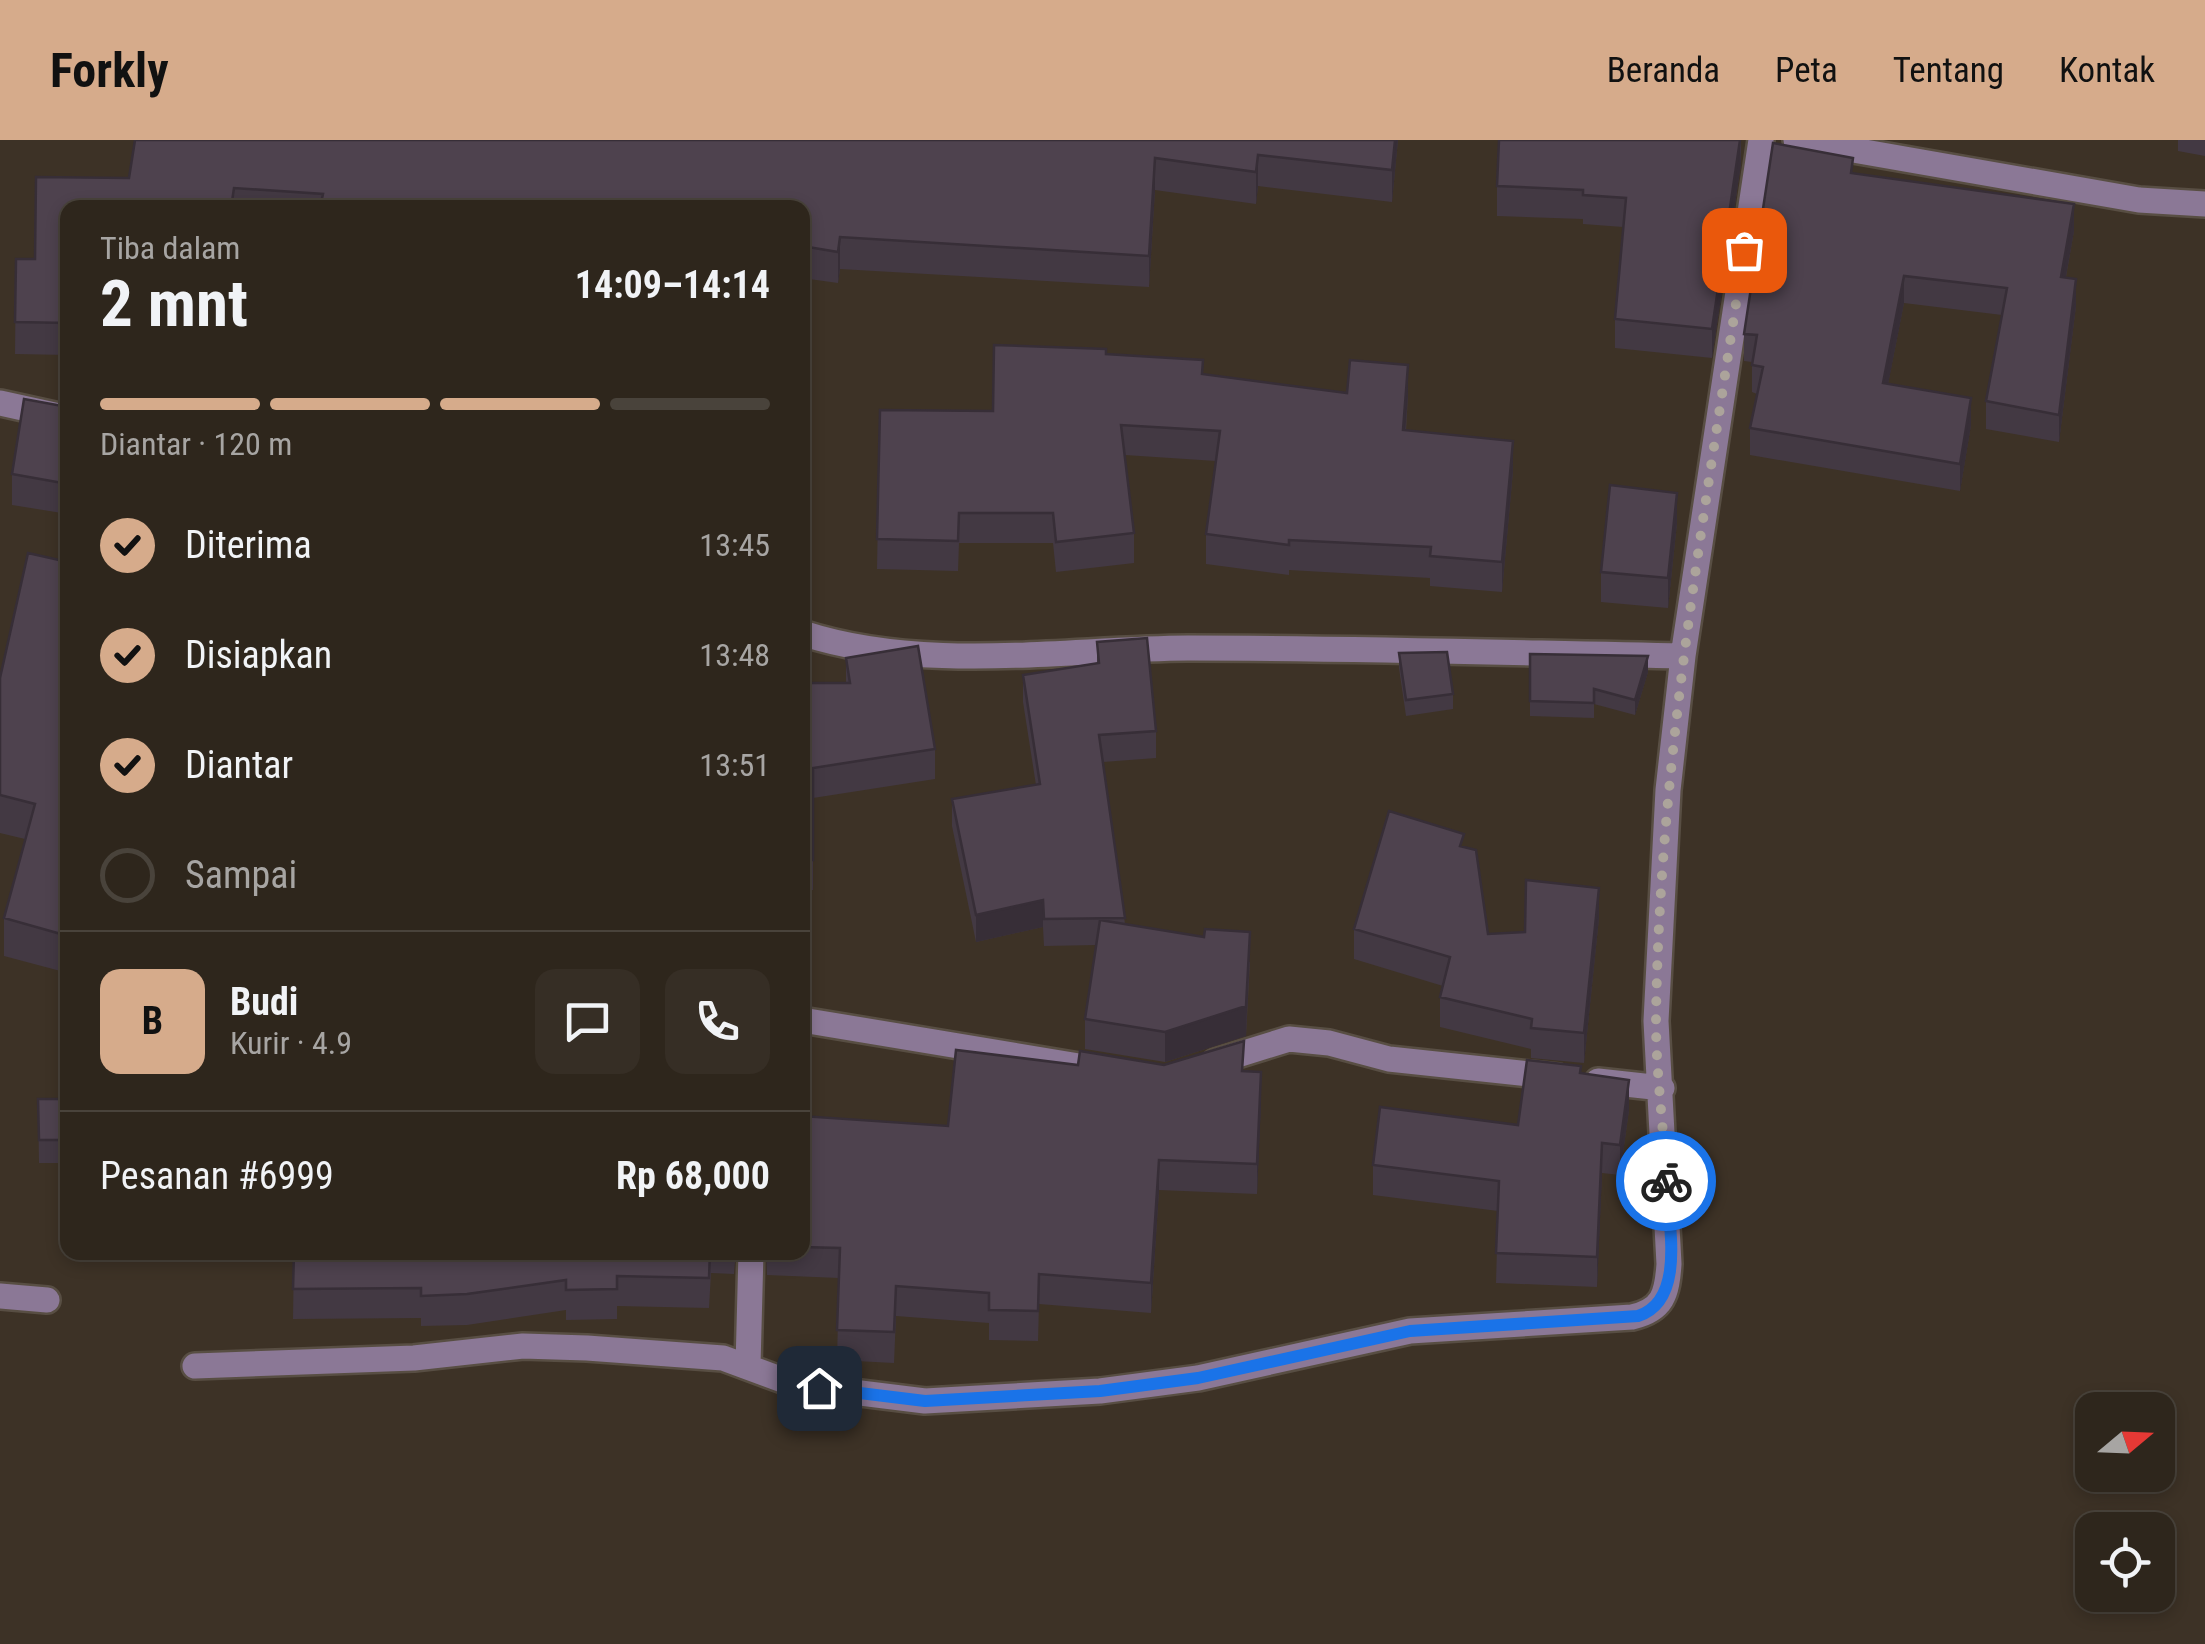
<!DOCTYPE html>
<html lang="id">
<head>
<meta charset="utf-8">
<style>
  body { margin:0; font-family:"Roboto Condensed",sans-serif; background:#362e25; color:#f1f3f6; height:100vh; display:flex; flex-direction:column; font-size:38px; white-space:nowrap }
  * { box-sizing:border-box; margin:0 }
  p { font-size:32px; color:#a7a5a3 }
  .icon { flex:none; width:55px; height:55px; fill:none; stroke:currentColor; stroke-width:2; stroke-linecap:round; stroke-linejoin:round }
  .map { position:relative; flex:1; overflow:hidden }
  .drawer { position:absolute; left:60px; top:60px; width:750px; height:1060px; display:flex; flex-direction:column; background:#2e261c; border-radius:20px; box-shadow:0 5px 15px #0003,0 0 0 2px #49433b }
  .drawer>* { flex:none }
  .needle { width:65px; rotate:71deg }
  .tools { position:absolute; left:2075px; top:1252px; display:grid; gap:20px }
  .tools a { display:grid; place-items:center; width:100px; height:100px; border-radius:20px; background:#2e261c; box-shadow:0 5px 15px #0003,0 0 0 2px #49433b; font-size:50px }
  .pin { position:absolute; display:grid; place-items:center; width:85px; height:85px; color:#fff; margin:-42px; border-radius:20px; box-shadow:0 5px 15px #0006 }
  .courier { position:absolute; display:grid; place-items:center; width:100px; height:100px; margin:-50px; border:8px solid #1a73e8; border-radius:50%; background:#fff; color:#222; box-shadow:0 2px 12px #0007 }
  .overview em { font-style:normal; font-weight:700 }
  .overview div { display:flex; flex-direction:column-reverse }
  .overview { display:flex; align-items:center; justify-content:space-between; height:170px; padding:0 40px }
  h1 { font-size:65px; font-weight:700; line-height:75px }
  .bar { display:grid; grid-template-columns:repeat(4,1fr); gap:15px 10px; align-content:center; height:120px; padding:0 40px }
  .bar i { height:12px; border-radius:8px; background:#49433b }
  .bar .selected { background:#d6ab8b }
  .bar p { grid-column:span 4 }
  .line { display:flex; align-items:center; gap:25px; padding:0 40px; border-top:2px solid #49433b }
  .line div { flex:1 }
  .round { display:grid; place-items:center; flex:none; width:105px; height:105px; border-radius:20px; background:#362e25 }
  ol { padding:0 40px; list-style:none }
  li { display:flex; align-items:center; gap:30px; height:110px }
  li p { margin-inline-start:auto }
  li .icon { padding:10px; border-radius:50%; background:#d6ab8b; color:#111; stroke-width:4 }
  li:last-child { color:#a7a5a3 }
  li i { width:55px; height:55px; border:5px solid #49433b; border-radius:50% }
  header { display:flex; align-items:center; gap:60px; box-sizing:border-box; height:140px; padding:0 50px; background:#d6ab8b; color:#111 }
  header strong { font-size:48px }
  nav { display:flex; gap:55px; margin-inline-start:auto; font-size:35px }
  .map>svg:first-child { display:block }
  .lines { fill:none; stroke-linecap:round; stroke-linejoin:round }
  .minor-casing { stroke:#584e43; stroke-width:30 }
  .minor { stroke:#8b7896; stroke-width:25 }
  .wall { fill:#433943 }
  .shaded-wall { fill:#372e37 }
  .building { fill:#4e424e; stroke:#372e37; stroke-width:2.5 }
  .done { stroke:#aca49b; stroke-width:10; stroke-dasharray:0 18 }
  .route { stroke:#1a73e8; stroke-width:12 }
</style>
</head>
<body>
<header>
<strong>Forkly</strong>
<nav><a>Beranda</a><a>Peta</a><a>Tentang</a><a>Kontak</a></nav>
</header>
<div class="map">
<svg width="2205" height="1504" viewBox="0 0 2205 1504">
  <rect width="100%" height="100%" fill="#3d3226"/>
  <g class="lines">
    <defs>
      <path id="minor" d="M1796 0 2139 60 2205 64
        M0 263 68 278
        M802 493C924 533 1063 509 1188 508 1353 508 1518 513 1683 516
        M808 881 1103 930
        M1215 922 1289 899 1329 903 1389 919 1558 937
        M1598 941 1662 948
        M0 1156 47 1160
        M195 1226 414 1218 523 1206 587 1208 723 1218 796 1245 925 1261 1100 1251 1198 1238 1410 1191 1632 1177C1663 1170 1667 1154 1669 1124L1656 881 1668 650 1683 516 1761 0
        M748 1226 751 1112"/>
    </defs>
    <use href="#minor" class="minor-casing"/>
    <use href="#minor" class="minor"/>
  </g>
  <path class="wall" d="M135 0H1398L1392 62 1258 46 1256 64 1155 50 1149 147 840 129 838 143 802 138V68H68V215L15 214 16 119H35L36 37 129 38Z
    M1741 0V24L1712 218 1615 208V179L1623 87 1583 84V79L1497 76V46Z
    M2178 0H2205V16L2178 11Z
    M1853 33 2074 91 2066 137 2076 166 2059 302 1986 289V261L2002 175 1904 163 1888 244 1971 285 1960 351 1750 315V288L1757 254 1752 252V222L1744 221V194Z
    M1106 214 1203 234 1347 253 1408 255 1406 291 1513 331 1502 452 1430 446V438L1289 430V435L1206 424V394L1216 321 1125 315 1134 393V423L1056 432 1053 403H959L958 431 877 429 880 270 993 271Z
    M68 267V374L12 365V334Z
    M1677 383 1668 468 1601 462V432Z
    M68 422V833L4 816V778L25 699 0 693V538Z
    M1097 502 1156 591V618L1103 622 1125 784 1250 822 1246 896 1165 922 1085 909V879L1097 805 1044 806 1043 787 976 802 952 686V659L1036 645 1023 562V535L1097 523Z
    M1399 513 1453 554V569L1406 576 1399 528Z
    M1530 514 1648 532 1635 575 1594 564V578L1530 576Z
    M846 518 935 609V639L813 658V750H802V543H846Z
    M1464 707 1488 794 1525 792 1599 778 1584 923 1531 918V909L1440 887V857L1443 846 1354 819V789Z
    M1078 925H1164L1244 931 1261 962 1257 1054 1159 1050 1151 1173 1039 1164 1038 1201 989 1200V1183L896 1176 894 1223 837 1220 839 1138 767 1135 766 1112H802V976L948 986Z
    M1581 933 1629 970 1620 1035 1602 1033 1597 1147 1496 1143 1498 1071 1373 1055V1025L1518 985Z
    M38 959H68V1102H60L61 1023H39Z
    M294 1112H736L734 1134 711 1133 709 1168 617 1166V1179L566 1180V1170L467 1185 421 1186V1178L293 1179Z"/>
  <path class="shaded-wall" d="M1395 0H1398L1392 62V30Z
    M1740 0 1741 24 1712 218V189Z
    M1258 15V46L1256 64V32Z
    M1155 18V50L1149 147V116Z
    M2074 64V91L2061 164V137Z
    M840 97V129L838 143V112Z
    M1904 136V163L1883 270V243Z
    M2076 139V166L2059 302V275Z
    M1408 225V255L1403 321V290Z
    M1971 258V285L1960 351V324Z
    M1513 301V331L1502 452V422Z
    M1677 353V383L1668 468V438Z
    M1648 516V532L1635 575V560Z
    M1599 748V778L1584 923V893Z
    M1043 760V787L976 802V775Z
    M1250 792 1246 896 1165 922V892Z
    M1261 932V962L1257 1054V1024Z
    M1629 940V970L1620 1035V1005Z
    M1602 1003V1033L1597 1147V1117Z
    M1159 1020V1050L1151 1173V1143Z"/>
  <path class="building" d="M135 0H1395L1392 30 1258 15 1256 32 1155 18 1149 116 840 97 838 112 802 106V68H320L323 54 234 48 231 68H68V183L15 182 16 119H35L36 37 129 38Z
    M1499 0H1740L1712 189 1615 179 1626 58 1583 55V50L1497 46Z
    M1773 3 1853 18 1851 33 2074 64 2061 137 2076 139 2059 275 1986 261 2007 148 1904 136 1883 243 1971 258 1960 324 1750 288 1763 227 1752 225 1757 195 1744 194Z
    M994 205 1106 209V214L1203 220 1202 234 1347 253 1350 220 1408 225 1403 290 1513 301 1502 422 1430 416 1431 407 1289 400V405L1206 394 1220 291 1121 285 1134 393 1056 402 1053 373H959L958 401 877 399 880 270 993 271Z
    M24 259 68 267V344L12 334Z
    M1610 345 1677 353 1668 438 1601 432Z
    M28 413 68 422V796L4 778 35 664 0 655V538Z
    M1147 498 1156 591 1099 595 1125 778 1044 779 1043 760 976 775 952 659 1040 644 1023 535 1099 523 1097 502Z
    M918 506 935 609 813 628V720H802V543H850L846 518Z
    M1447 512 1453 554 1406 560 1399 513Z
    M1530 514 1648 516 1635 560 1594 549V563L1530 561Z
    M1389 671 1464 694 1460 706 1476 710 1488 794 1525 792 1526 740 1599 748 1584 893 1531 888 1532 879 1440 857 1450 817 1354 789Z
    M1100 780 1204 797 1205 789 1250 792 1246 866 1165 892 1085 879Z
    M1244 901 1242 931 1261 932 1257 1024 1159 1020 1151 1143 1039 1134 1038 1171 989 1170V1153L896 1146 894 1192 837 1190 840 1108 802 1107V976L948 986 956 910 1078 925 1080 911 1164 925Z
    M1527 920 1581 926 1580 933 1629 940 1620 1005 1602 1003 1597 1117 1496 1113 1499 1041 1373 1025 1380 967 1518 985Z
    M38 959H68V1079H60L61 1000H39Z
    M294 1112H710L709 1138 617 1136V1149L566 1150V1140L467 1154 421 1156V1148L293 1149Z"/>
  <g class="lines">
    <path class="done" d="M1666 1041C1664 988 1656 934 1656 881 1659 622 1706 367 1744 110"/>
    <path class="route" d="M819 1248 925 1261 1100 1251 1198 1238 1410 1191 1638 1176C1687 1160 1668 1082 1666 1041"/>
  </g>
</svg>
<div class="tools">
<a><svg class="needle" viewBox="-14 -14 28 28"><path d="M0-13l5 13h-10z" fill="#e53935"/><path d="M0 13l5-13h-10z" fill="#a7a5a3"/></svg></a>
<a><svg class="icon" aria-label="locate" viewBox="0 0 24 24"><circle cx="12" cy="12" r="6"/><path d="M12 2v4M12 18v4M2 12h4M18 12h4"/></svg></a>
</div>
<div class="pin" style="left:1744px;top:110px;background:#ea580c"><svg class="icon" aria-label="bag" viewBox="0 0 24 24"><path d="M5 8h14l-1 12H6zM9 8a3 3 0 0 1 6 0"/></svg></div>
<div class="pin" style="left:819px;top:1248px;background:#1f2937"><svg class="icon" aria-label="home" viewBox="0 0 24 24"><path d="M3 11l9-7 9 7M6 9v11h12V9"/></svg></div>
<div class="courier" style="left:1666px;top:1041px"><svg class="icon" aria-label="bike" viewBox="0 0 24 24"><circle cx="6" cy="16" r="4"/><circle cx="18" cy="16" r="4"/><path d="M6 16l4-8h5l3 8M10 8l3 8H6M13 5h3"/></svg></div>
<section class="drawer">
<div class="overview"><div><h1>2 mnt</h1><p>Tiba dalam</p></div><em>14:09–14:14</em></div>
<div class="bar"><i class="selected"></i><i class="selected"></i><i class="selected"></i><i></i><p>Diantar · 120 m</p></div>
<ol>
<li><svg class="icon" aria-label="check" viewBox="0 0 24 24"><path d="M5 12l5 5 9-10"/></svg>Diterima<p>13:45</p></li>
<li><svg class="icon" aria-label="check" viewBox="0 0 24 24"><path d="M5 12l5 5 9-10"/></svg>Disiapkan<p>13:48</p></li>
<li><svg class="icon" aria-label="check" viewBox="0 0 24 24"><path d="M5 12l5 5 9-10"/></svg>Diantar<p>13:51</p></li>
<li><i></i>Sampai</li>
</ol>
<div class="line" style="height:180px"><b class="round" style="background:#d6ab8b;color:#111">B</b><div><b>Budi</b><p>Kurir · 4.9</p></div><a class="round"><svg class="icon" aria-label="chat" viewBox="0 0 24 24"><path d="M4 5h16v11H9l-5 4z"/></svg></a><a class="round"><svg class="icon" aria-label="phone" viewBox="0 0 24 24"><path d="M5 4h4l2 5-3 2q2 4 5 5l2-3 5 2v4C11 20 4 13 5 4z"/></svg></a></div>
<div class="line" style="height:130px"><div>Pesanan #6999</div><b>Rp 68,000</b></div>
</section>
</div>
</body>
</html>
